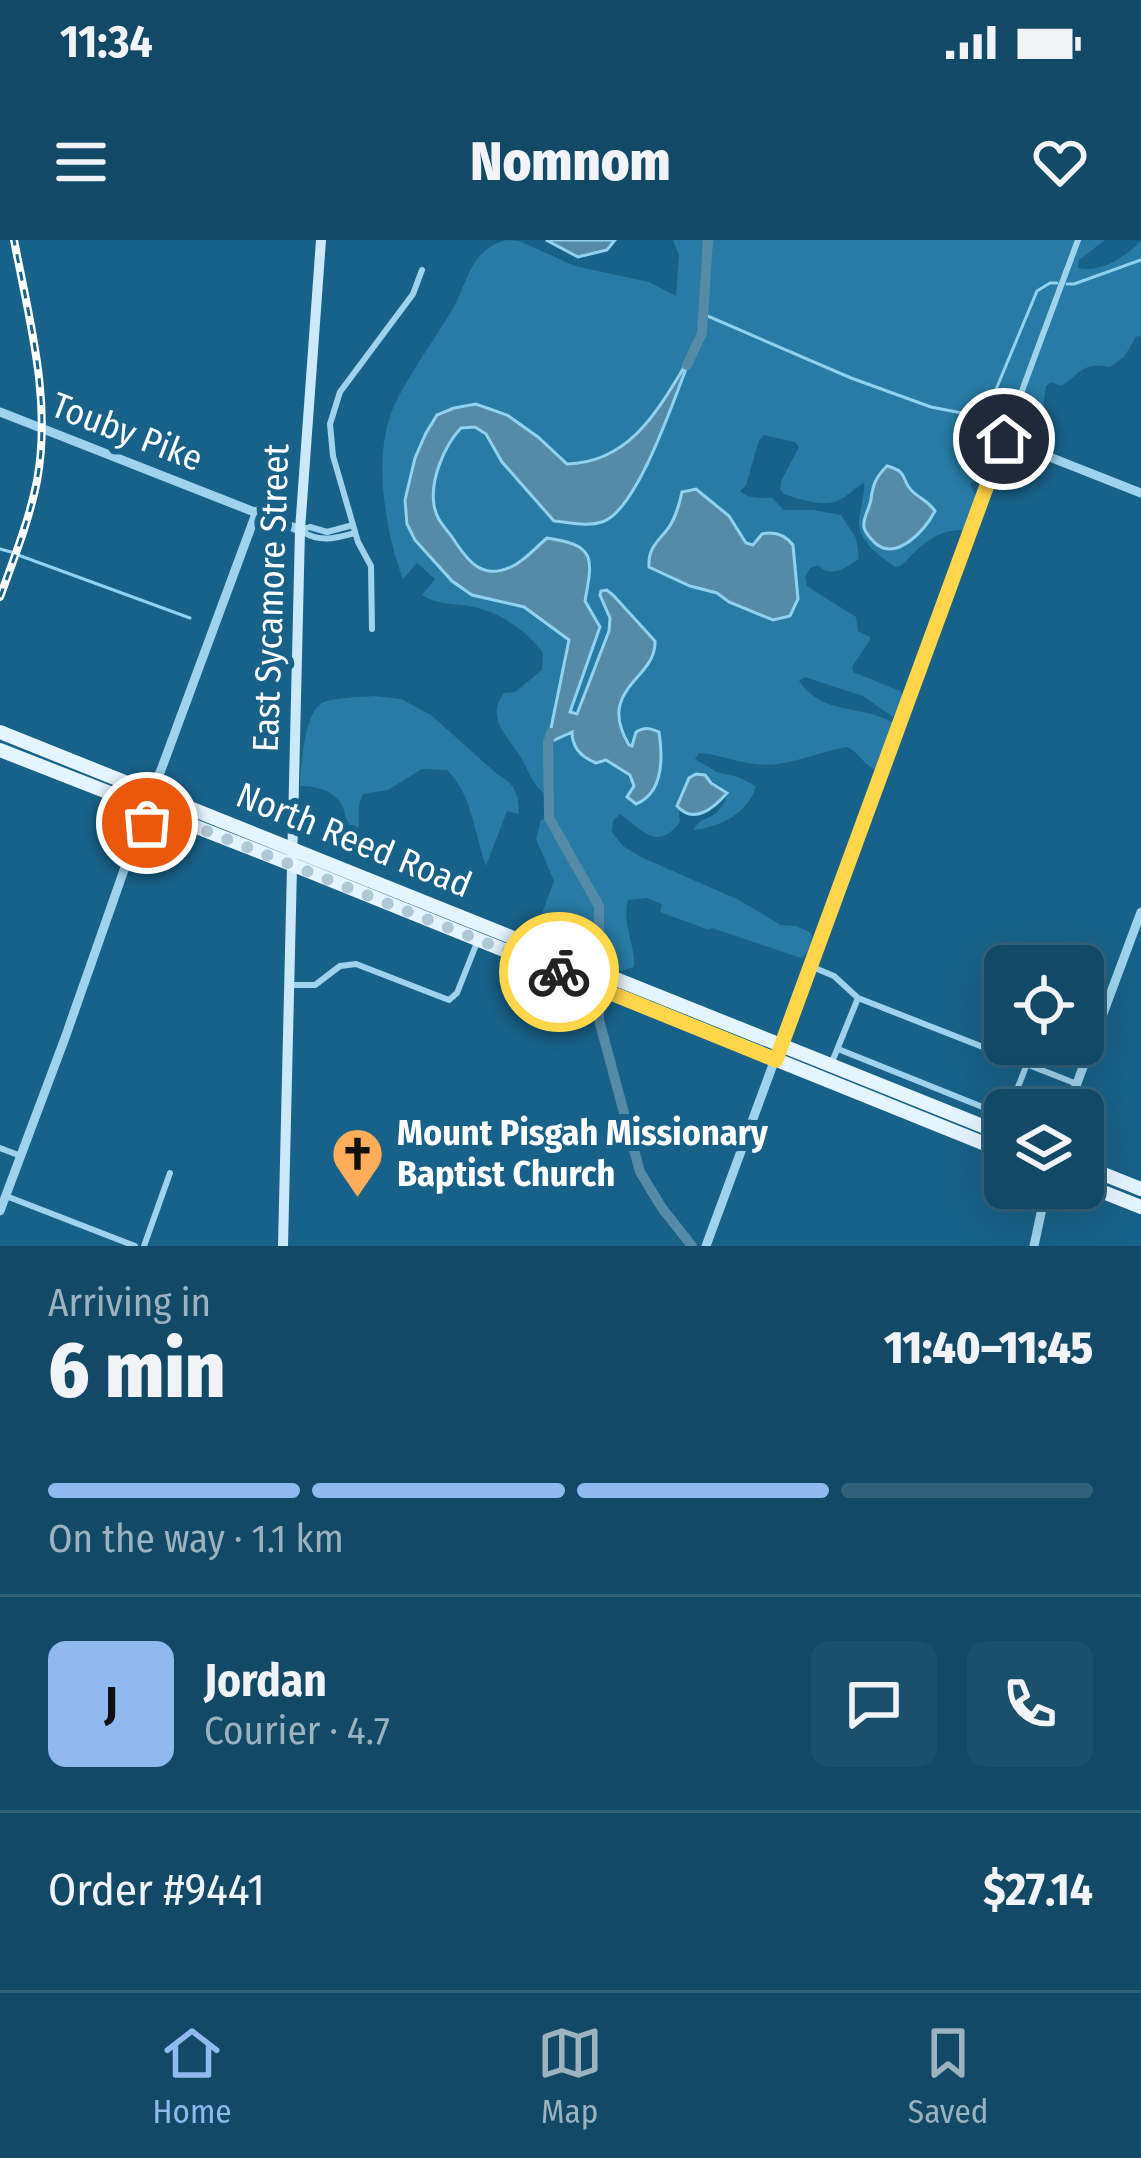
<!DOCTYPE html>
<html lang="en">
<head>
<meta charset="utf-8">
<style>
  body { margin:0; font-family:"Fira Sans Condensed",sans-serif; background:#1b506c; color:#f1f3f6; height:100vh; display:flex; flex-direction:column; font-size:45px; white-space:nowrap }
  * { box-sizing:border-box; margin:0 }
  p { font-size:39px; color:#9cb2bf }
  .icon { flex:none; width:66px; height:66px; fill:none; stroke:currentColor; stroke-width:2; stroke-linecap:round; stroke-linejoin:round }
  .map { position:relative; height:1006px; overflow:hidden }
  .drawer { display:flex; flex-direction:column; background:#124966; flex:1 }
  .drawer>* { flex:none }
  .tools { position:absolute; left:984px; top:705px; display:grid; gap:24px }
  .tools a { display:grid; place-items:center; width:120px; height:120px; border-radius:18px; background:#124966; box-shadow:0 12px 48px #0002,0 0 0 3px #31617a; font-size:60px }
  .pin { position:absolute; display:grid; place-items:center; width:102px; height:102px; color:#fff; margin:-51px; border:6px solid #fff; border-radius:50%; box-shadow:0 3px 12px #0007 }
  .courier { position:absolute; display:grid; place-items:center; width:120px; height:120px; margin:-60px; border:9px solid #ffd54a; border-radius:50%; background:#fff; color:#222; box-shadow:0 3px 15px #0007 }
  .head em { font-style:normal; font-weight:800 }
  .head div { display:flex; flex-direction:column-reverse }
  .head { display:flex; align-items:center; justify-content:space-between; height:204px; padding:0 48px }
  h1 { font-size:78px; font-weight:800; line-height:90px }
  .bar { display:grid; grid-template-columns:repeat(4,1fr); gap:18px 12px; align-content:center; height:144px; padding:0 48px }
  .bar i { height:15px; border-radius:9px; background:#31617a }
  .bar .selected { background:#90b9f0 }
  .bar p { grid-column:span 4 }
  .line { display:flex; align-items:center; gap:30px; padding:0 48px; border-top:3px solid #31617a }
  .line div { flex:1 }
  .round { display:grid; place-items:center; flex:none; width:126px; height:126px; border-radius:18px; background:#1b506c }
  .status { display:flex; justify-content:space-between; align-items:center; height:84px; padding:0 60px; background:#124966; direction:ltr }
  .status svg { height:33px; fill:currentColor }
  header { display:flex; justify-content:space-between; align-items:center; height:156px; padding:0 48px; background:#124966; font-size:54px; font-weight:800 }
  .dock { display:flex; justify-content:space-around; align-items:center; height:168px; border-top:3px solid #31617a; background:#124966; font-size:33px; color:#9cb2bf }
  .dock a { display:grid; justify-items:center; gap:6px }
  .dock .selected { color:#90b9f0 }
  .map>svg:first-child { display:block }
  .green { fill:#277ba5; fill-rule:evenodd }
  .water { fill:#568ba8; stroke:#91d2f0; stroke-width:3 }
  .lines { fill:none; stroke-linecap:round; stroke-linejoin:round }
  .stream { stroke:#91d2f0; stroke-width:3 }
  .river { stroke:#568ba8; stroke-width:10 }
  .minor { stroke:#9fd3ed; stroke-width:6 }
  .tertiary { stroke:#9fd3ed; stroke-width:9 }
  .secondary { stroke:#cce9f9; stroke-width:10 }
  .primary { stroke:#e5f5ff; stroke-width:14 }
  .rail-casing { stroke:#fff; stroke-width:8 }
  .rail { stroke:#186188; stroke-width:3; stroke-dasharray:9; stroke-linecap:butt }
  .done { stroke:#aec8d5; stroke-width:12; stroke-dasharray:0 21.6 }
  .route { stroke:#ffd54a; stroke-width:15 }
  .labels { text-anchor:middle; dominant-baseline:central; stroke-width:12; stroke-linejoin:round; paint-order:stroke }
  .street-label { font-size:36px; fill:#fff; stroke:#186188 }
  .poi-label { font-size:36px; font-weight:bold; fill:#fff; stroke:#186188; text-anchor:start }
</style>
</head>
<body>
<div class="status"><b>11:34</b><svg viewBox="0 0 49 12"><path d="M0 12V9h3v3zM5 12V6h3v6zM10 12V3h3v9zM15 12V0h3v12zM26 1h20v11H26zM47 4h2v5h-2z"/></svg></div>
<header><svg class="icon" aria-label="menu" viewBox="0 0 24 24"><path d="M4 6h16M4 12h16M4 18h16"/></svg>Nomnom<svg class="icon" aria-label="heart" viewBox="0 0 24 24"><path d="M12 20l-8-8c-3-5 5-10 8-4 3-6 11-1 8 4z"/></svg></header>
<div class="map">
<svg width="1141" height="1006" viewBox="0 0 1141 1006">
  <rect width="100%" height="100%" fill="#186188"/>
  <path class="green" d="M506 0 519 1 575 26 649 42 676 56 679 16 673 0H1075L987 235 982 242H972L970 245 977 258 964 290C937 289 921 305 902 325L896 327C881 318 859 302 859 282 859 269 865 258 864 243 854 248 848 257 837 261 822 267 799 259 784 254L780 249 781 241 799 207 795 202 764 195 759 200 746 245 740 251C749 259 761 258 772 258L784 270H813L841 275 856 298 859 319C845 328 831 339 818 325L810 328 805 338 807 346 856 377 858 391 870 397V400L852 427 853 432 900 451 903 456 893 477 863 456 805 437 799 441C824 477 859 463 894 483L877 530C865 527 859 512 847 507 816 512 788 528 755 524 735 522 718 514 699 513L695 519 717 532 738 537 756 546C749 573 719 588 693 590 705 571 718 584 727 554 722 546 712 542 705 535 682 537 676 562 680 582 657 612 643 590 620 574L613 581 612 592 623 606 641 617 739 660 781 685 796 686 810 692 812 696C810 704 809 713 801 718L712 688 709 690 660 672 662 664 647 658 628 660C622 689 635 700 634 727L622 731C594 719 600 713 598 686L589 701 575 713C557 707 547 702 538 684L554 641 536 599 541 580 549 578V558C530 542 532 536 520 516 507 496 485 477 504 453L515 452 542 430 543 413C525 389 498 371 469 366 451 363 438 365 422 355L435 339 417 323 403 339C385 292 372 213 394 166 410 132 433 102 452 70 469 40 469 11 506 0ZM685 125 588 284 554 281 502 222 486 194 475 187 461 188C442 207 425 251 437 278 444 294 467 319 480 330 508 330 517 327 536 307L592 324 585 361 600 387 570 472 577 475 587 444 607 402 610 378 600 355 614 356 640 385 653 417C629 446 606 467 628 505L660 503V529L652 553 634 546 630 535 616 528 573 492 549 502 569 400 524 367 452 341 415 300 454 168 507 175 538 197 567 224C630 222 655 173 685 125Z
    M1078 0H1105L1079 20 1078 28C1101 33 1125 17 1141 1V96L1136 97 1124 117 1110 127C1081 122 1082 133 1061 146L1051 142 1046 146 1042 174 1025 184 1008 188Z
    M374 456 401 459 431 475 497 534C514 543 519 554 519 574L507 571 486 626C474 593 473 556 447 530L422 529 388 550 363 554C352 576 369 586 345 610L341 609C353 571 343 547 300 546 301 527 304 469 324 462 335 458 361 457 374 456Z"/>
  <path class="water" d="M546 0H615L607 10 578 17Z
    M691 116C676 153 638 271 602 282 587 287 569 282 554 281L502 222 486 194 475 187 461 188C444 206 430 240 434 265 436 279 444 286 452 297 467 319 480 341 511 327 525 321 535 308 547 298 596 305 593 318 585 361L600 387 570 472 577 474 609 391 610 378 600 355 601 351 607 350 614 356 655 401C657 439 595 448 629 505L632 506 636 492C645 487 650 488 659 492 663 518 663 553 636 564L627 557 634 546 630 535 606 520 596 523C581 517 572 508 572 492L548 503 569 400 524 367 472 355 452 341 415 300 407 284 405 260 415 218 426 193 437 175 454 168 476 164 507 175 538 197 567 224C633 222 660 166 691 116Z
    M887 226C910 232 900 240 913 252 922 260 928 261 935 271 925 290 897 322 875 303 871 299 865 292 864 287 862 279 870 268 871 259 873 244 876 237 887 226Z
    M696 249 729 276 746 303 753 305 762 294C775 291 785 295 793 305L798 359 790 376 773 380 729 362 717 353 690 346 649 327C648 310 655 304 666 291 675 281 679 265 682 252Z
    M696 534 705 535 711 543 727 553C714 568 694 585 677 566L689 538Z"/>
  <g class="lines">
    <path class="stream" d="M1067 44H1074L1141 20
      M703 74 851 138 931 167 962 173 977 171 992 159 1037 51 1050 43H1057
      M0 309 11 312
      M18 315 190 378"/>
    <path class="river" d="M687 125 702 93 708 0
      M551 493 548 503 549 578 599 666V780L640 932 662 968 692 1006"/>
    <path class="minor" d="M1004 199 1078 0
      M300 290 310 287 327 292 353 285
      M303 292C321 303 336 298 355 293
      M372 389 371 326 358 302 333 216 330 184 340 152 413 54 422 30
      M810 726 834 736 858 758 1077 844
      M289 745H315L340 726 356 724 449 760 457 753 478 700
      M838 809 1005 876
      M832 822 858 758
      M1009 870 1027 824
      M0 908 21 916
      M6 956 135 1006
      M144 1006 170 933"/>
    <path class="tertiary" d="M0 172 300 290
      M1067 870 1141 672
      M0 971 65 798 137 593 138 579 161 530 257 271
      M706 1006 1004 199 1141 253
      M1034 1006 1044 959"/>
    <path class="secondary" d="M283 1006 300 290 321 0"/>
    <path class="primary" d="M0 492 1005 895
      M0 510 291 624 1005 912
      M1083 926 1141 949
      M1083 944 1141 967
      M1044 959 1049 948"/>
    <defs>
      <path id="rail" d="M0 357C14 318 29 281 37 241 52 160 29 79 14 0"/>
    </defs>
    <use href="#rail" class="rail-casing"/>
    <use href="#rail" class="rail"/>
  </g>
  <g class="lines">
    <path class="done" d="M147 583 157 577 169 576 559 732"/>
    <path class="route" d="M559 732 776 820 1004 199"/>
  </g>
  <defs>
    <symbol id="church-pin" viewBox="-11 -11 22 30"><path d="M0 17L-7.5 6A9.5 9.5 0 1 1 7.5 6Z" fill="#ffad5b" stroke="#186188"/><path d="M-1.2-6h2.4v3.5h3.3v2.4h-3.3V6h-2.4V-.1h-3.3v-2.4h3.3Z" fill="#111"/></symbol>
  </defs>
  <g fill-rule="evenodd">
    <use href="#church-pin" x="328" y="884" width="59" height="81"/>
  </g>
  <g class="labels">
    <g class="street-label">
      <text transform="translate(127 192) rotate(21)">Touby Pike</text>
      <text transform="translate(271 358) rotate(-88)">East Sycamore Street</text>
      <text transform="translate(354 600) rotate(22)">North Reed Road</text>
    </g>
    <g class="poi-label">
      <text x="397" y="893">Mount Pisgah Missionary<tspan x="397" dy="41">Baptist Church</tspan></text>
    </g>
  </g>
</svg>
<div class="tools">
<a><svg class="icon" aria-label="locate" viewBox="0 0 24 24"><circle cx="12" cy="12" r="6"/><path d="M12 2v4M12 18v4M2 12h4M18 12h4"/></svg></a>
<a><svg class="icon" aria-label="layers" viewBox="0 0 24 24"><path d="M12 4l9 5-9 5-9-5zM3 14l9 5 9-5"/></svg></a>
</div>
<div class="pin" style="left:147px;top:583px;background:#ea580c"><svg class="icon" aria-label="bag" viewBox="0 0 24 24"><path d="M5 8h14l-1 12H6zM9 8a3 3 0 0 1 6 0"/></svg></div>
<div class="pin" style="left:1004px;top:199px;background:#1f2937"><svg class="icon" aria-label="home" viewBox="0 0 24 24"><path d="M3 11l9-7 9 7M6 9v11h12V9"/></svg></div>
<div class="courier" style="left:559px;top:732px"><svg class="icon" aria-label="bike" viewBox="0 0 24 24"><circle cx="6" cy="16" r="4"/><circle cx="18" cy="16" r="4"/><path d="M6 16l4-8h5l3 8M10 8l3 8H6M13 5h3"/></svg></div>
</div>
<section class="drawer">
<div class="head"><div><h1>6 min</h1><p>Arriving in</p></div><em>11:40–11:45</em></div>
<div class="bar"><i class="selected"></i><i class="selected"></i><i class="selected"></i><i></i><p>On the way · 1.1 km</p></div>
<div class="line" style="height:216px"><b class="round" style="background:#90b9f0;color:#111">J</b><div><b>Jordan</b><p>Courier · 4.7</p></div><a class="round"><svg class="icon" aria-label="chat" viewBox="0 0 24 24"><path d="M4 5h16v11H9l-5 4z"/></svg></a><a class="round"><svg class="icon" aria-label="phone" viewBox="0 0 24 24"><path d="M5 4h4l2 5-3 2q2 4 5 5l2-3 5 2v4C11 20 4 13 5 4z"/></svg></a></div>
<div class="line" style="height:156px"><div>Order #9441</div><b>$27.14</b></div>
</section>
<nav class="dock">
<a class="selected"><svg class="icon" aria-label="home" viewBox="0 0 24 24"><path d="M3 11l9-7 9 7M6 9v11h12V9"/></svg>Home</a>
<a><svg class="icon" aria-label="map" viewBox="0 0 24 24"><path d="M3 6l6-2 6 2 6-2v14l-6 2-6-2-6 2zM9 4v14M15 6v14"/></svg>Map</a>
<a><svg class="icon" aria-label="saved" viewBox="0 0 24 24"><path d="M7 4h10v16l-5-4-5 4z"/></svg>Saved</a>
</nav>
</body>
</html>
